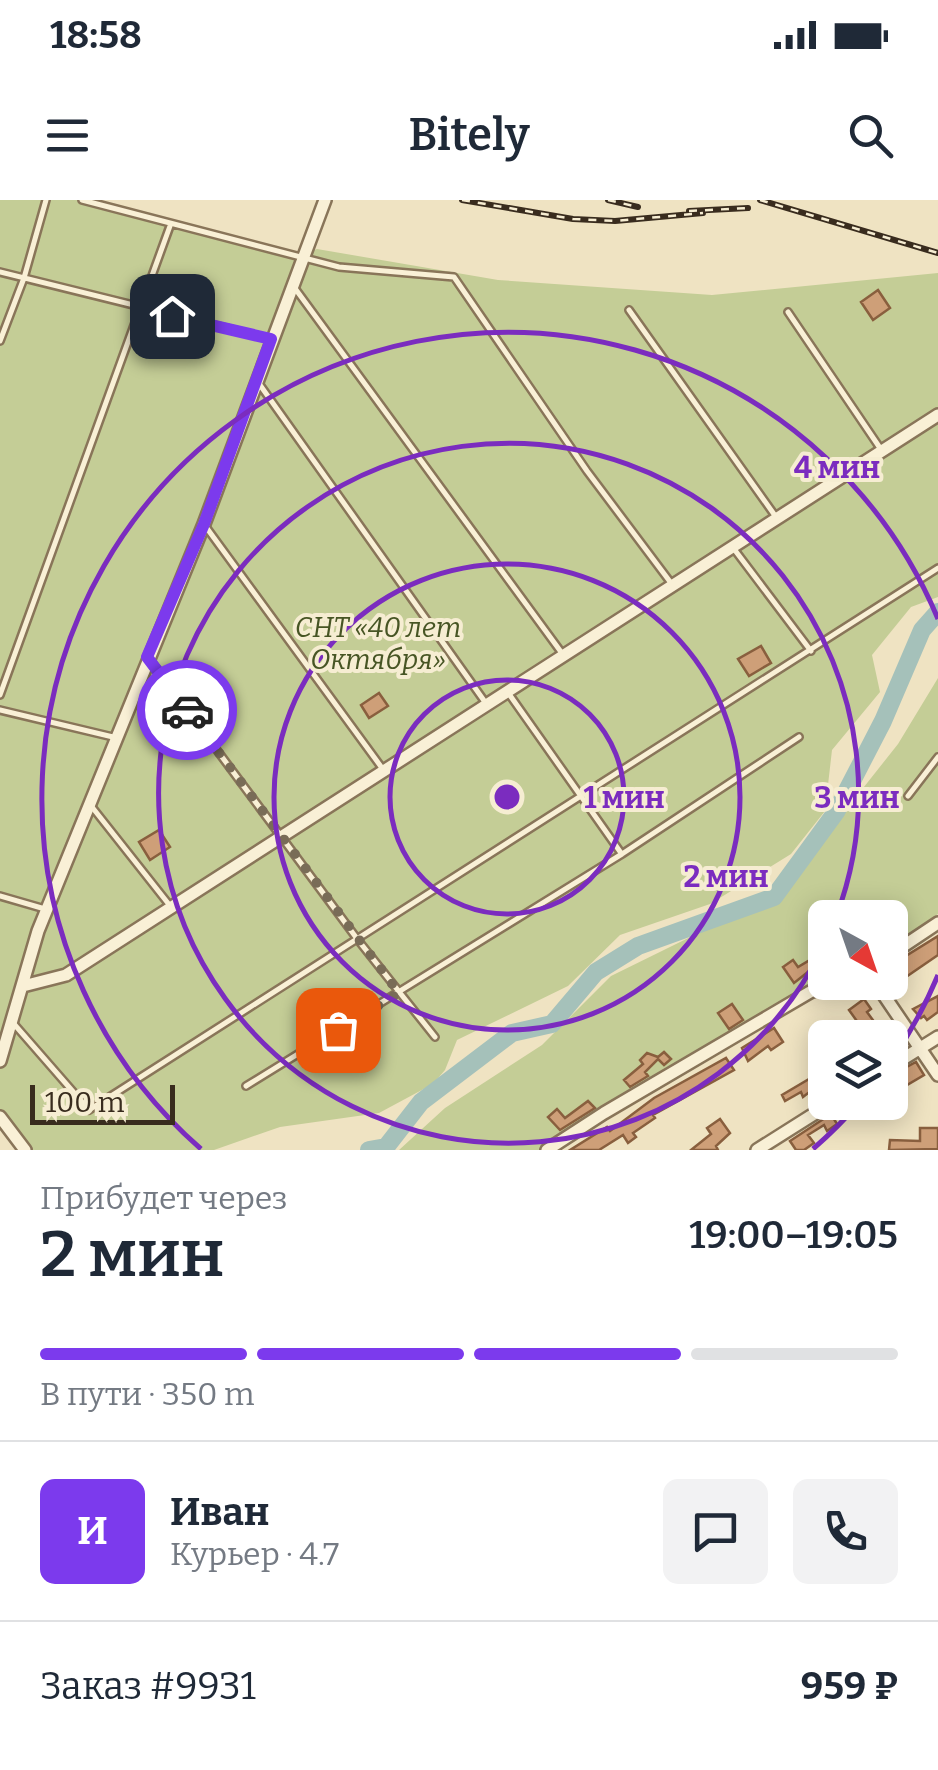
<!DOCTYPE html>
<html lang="ru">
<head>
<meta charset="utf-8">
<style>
  body { margin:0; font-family:Bitter,serif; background:#f2f2f3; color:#1f2937; height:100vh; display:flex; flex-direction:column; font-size:38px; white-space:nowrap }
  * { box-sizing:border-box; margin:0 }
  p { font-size:32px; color:#747a83 }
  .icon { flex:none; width:55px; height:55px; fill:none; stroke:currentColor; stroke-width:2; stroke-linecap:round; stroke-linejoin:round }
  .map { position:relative; height:950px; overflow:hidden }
  .details { display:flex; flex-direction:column; background:#fff; flex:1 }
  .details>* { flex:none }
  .needle { width:65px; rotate:140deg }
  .controls { position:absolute; left:808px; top:700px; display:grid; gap:20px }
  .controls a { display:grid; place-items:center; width:100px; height:100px; border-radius:15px; background:#fff; box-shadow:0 5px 25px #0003; font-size:50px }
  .scale { position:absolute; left:30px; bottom:25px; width:145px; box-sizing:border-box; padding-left:10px; border:5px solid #392c1e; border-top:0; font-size:28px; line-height:35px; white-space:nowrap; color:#392c1e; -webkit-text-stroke:8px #f6edd2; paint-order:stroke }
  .pin { position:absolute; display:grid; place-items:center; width:85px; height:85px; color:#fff; margin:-42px; border-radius:20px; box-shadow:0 5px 15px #0006 }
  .courier { position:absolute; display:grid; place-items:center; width:100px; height:100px; margin:-50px; border:8px solid #7c3aed; border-radius:50%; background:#fff; color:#222; box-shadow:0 2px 12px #0007 }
  .overview em { font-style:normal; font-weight:600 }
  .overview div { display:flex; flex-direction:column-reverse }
  .overview { display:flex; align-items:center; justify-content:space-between; height:170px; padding:0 40px }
  h1 { font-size:65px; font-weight:600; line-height:75px }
  .bar { display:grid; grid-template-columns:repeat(4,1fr); gap:15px 10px; align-content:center; height:120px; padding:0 40px }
  .bar i { height:12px; border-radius:8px; background:#e0e1e3 }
  .bar .selected { background:#7c3aed }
  .bar p { grid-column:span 4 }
  .line { display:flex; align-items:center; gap:25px; padding:0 40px; border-top:2px solid #e0e1e3 }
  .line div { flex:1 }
  .round { display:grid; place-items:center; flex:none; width:105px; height:105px; border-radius:15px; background:#f2f2f3 }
  .status { display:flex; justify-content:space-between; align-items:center; height:70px; padding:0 50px; background:#fff; direction:ltr }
  .status svg { height:28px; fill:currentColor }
  header { display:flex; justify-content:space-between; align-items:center; height:130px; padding:0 40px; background:#fff; font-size:45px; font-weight:600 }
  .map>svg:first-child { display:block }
  .green { fill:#c4cd96 }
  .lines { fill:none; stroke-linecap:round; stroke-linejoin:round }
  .river { stroke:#a5c1ba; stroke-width:18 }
  .building { fill:#ce9f78; stroke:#895f3e; stroke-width:2.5 }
  .lane-casing { stroke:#897559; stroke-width:10 }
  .street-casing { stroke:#897559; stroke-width:16 }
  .lane { stroke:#f9f0d6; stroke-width:5 }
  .street { stroke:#f9f0d6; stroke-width:11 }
  .rail-casing { stroke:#392c1e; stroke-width:6 }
  .rail { stroke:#f6edd2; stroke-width:2.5; stroke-dasharray:8; stroke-linecap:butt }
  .done { stroke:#796c57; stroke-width:10; stroke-dasharray:0 18 }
  .route { stroke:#7c3aed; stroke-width:12 }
  .ring { fill:none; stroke:#7b2cbf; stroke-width:5 }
  .labels { text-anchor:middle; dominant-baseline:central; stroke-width:8; stroke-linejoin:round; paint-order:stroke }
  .park-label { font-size:28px; font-style:italic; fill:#475524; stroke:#f6edd2 }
  .centre { fill:#7b2cbf; stroke:#f6edd2; stroke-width:5 }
  .ring-label { font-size:30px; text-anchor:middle; font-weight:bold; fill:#7b2cbf; stroke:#f6edd2; stroke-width:8; stroke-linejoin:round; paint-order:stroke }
</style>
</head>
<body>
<div class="status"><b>18:58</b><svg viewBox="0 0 49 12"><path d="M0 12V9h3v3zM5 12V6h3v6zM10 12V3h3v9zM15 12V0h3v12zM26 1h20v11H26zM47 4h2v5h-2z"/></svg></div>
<header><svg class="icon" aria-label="menu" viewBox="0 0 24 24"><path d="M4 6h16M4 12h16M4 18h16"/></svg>Bitely<svg class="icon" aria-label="search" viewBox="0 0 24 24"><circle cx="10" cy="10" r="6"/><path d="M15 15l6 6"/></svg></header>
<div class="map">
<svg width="938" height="950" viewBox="0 0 938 950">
  <rect width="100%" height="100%" fill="#efe3c2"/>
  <path class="green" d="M0 0H89L300 55 317 49 498 80 712 95 938 73V397L911 407 872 455 880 492 832 550 825 611 791 654 710 704 620 735 568 786 457 840 445 870 433 884 379 913 280 927 214 950H19L0 926Z
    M938 478V714L890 747V718H825V782L544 950H399L445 908 542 845 611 776 780 693 898 544Z"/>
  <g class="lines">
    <path class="river" d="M369 950 386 947 421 902 512 833 552 824 596 772 638 746 774 697 836 612 883 521 922 430 938 412"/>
  </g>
  <path class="building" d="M878 90 890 108 873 120 861 102Z
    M761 446 771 463 749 476 738 459Z
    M379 493 388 506 369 518 361 505Z
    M159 630 170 647 150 660 139 642Z
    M938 736V755L903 779 893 764Z
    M825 740V776L813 781 808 772 794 783 783 767 793 760 798 767 818 755 813 747Z
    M938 796V812L927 820 924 816 921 818 913 809Z
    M864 799 871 809 867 812 886 838H869L849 810Z
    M732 804 743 820 729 829 718 813Z
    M774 828 783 842 771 850 768 846 748 861 742 848Z
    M664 852 671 859 664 865 658 859 645 872 648 876 630 887 624 880 643 864 640 860 647 853 658 857Z
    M726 858 734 870 653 915 655 918 633 933 636 937 628 943 623 935 599 950H570L607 927 610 931 654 898Z
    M916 862 924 875 890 895V876Z
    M825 865V880L803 897 801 892 785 901 782 895 814 876 812 872Z
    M588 901 595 908 560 930 548 917 557 909 565 918Z
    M831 914 837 924 827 931 824 925 808 935 814 943 804 950H796L790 941Z
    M720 919 730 933 716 946 718 950H691L711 934 707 928Z
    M920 928H938V949L889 950 890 940 920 941Z"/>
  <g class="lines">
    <defs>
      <path id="lane" d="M82 0 339 67 454 77 587 271 671 383
        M0 72 271 139
        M294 87 564 456
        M629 110 776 317
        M788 112 880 248
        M0 141 24 78 46 0
        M260 185 485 502
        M206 327 382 568
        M734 349 811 451
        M150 460 358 740 435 837
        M509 494 621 653
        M0 495 170 26
        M0 510 113 537
        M908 596 938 557
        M92 607 171 707
        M0 696 45 709
        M14 824 89 910 938 368
        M246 886 622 654 799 537"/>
      <path id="street" d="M890 755 938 723
        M875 782 938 875
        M23 786 66 775 938 215
        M0 861 38 731 204 324 325 0
        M890 867 938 837
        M0 917 25 950
        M547 950 604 913 810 792 835 782
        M757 950 833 902"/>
    </defs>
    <use href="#lane" class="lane-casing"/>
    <use href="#street" class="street-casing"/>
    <use href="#lane" class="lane"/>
    <use href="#street" class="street"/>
    <defs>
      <path id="rail" d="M462 0 573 19 615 21 703 13
        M608 0 638 7
        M760 0 938 53
        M689 11 748 8"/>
    </defs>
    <use href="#rail" class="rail-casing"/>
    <use href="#rail" class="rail"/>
  </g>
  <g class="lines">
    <path class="done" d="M187 510 399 793 338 830"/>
    <path class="route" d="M172 116 271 139 204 324 147 457 187 510"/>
  </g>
  <g class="ring">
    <circle cx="507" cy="597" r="117"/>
    <circle cx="507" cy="597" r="233"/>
    <path d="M824 745A350 350 0 1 1 836 717"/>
    <path d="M938 775A466 466 0 0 1 891 861M859 903A466 466 0 0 1 813 949M201 949A466 466 0 1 1 938 419"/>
  </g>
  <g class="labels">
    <g class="park-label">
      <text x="378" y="427">СНТ «40 лет<tspan x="378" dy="32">Октября»</tspan></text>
    </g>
  </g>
  <circle cx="507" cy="597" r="15" class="centre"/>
  <g class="ring-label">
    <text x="837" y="278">4 мин</text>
    <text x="624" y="608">1 мин</text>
    <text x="857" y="608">3 мин</text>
    <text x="726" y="687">2 мин</text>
  </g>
</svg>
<div class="controls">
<a><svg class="needle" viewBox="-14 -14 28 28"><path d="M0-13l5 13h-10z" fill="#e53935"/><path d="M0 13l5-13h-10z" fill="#747a83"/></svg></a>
<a><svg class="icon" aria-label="layers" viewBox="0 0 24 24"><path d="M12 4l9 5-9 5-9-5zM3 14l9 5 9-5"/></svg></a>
</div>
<div class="scale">100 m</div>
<div class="pin" style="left:338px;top:830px;background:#ea580c"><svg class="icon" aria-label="bag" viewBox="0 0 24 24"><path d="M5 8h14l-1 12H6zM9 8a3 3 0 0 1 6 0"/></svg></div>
<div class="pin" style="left:172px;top:116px;background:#1f2937"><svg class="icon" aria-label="home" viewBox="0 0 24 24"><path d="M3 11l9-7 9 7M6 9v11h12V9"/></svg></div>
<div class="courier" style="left:187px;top:510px"><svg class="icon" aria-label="car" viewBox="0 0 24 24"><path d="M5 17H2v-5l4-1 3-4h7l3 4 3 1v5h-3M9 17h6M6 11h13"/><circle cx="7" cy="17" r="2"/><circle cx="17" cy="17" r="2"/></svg></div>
</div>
<section class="details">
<div class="overview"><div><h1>2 мин</h1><p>Прибудет через</p></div><em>19:00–19:05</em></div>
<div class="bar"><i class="selected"></i><i class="selected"></i><i class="selected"></i><i></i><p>В пути · 350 m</p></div>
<div class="line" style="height:180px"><b class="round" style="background:#7c3aed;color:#fff">И</b><div><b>Иван</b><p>Курьер · 4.7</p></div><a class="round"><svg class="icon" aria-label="chat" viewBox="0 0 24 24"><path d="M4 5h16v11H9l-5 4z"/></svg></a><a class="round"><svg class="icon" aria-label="phone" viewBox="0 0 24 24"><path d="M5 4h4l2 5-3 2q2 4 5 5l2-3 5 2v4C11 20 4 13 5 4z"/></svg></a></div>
<div class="line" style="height:130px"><div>Заказ #9931</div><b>959 ₽</b></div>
</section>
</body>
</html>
